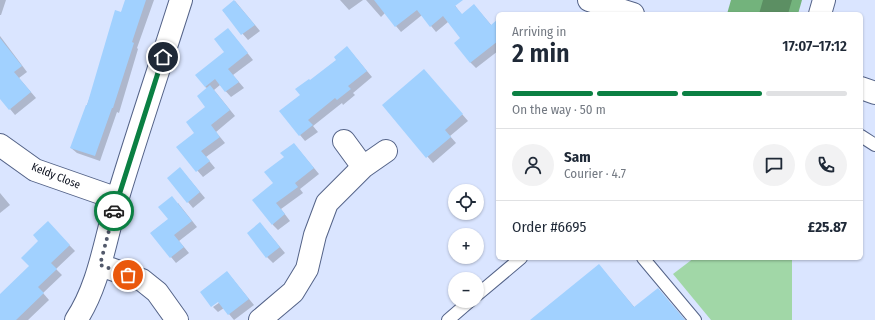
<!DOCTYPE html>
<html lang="en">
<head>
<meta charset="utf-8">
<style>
  body { margin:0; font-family:"Fira Sans Condensed",sans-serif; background:#f2f2f3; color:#1f2937; height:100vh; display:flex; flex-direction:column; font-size:15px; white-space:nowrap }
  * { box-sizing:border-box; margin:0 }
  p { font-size:13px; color:#747a83 }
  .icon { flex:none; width:22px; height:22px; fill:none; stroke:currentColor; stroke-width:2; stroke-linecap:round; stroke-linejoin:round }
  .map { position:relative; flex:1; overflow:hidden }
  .panel { position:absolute; left:496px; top:12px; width:367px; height:248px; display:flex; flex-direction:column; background:#fff; border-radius:6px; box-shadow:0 1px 3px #0004 }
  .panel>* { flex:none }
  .buttons { position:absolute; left:448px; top:184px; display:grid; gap:8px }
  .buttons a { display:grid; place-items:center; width:36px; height:36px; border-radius:50%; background:#fff; box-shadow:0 1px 3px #0004; font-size:20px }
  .pin { position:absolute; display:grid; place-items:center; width:34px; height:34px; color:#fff; margin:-17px; border:2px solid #fff; border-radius:50%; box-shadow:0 1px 4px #0007 }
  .courier { position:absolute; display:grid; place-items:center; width:40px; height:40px; margin:-20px; border:3px solid #0b8043; border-radius:50%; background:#fff; color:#222; box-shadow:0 1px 5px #0007 }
  .head em { font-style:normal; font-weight:600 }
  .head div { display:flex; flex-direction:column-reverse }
  .head { display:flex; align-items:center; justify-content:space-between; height:68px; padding:0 16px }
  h1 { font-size:26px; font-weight:600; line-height:30px }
  .bar { display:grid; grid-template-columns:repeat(4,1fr); gap:6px 4px; align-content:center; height:48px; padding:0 16px }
  .bar i { height:5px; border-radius:3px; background:#e0e1e3 }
  .bar .selected { background:#0b8043 }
  .bar p { grid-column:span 4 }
  .line { display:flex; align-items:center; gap:10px; padding:0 16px; border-top:1px solid #e0e1e3 }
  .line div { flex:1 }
  .round { display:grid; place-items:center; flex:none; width:42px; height:42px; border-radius:21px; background:#f2f2f3 }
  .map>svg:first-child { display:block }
  .green { fill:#a1d7a7 }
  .forest { fill:#73b37c }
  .shadow { fill:#0003 }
  .building { fill:#a1d1ff }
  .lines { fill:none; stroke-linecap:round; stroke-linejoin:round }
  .service-casing { stroke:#546388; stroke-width:14 }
  .minor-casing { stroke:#546388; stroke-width:24 }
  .tertiary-casing { stroke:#546388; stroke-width:24 }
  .service { stroke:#fff; stroke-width:12 }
  .minor { stroke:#fff; stroke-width:22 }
  .tertiary { stroke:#fff; stroke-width:22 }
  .done { stroke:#52596b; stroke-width:4; stroke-dasharray:0 7.2 }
  .route { stroke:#0b8043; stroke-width:5 }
  .labels { text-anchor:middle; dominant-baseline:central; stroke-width:3; stroke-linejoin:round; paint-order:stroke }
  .street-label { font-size:11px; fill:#080d1b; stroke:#fff }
</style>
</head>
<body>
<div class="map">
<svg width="875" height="320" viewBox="0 0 875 320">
  <rect width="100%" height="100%" fill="#dae5ff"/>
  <path class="green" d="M694 258H792V320H711L673 274Z"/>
  <path class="forest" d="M731 0H802L798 14H727Z"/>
  <path class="shadow" d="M0 0H6L1 15H0Z
    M126 0H154L137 48 138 49 119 113 117 112 100 161 77 153 71 148Z
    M340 0H363L349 10Z
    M366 0H451L462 15 474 5 498 33V51L476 68 470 62 462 38 448 22 436 32 422 15 401 32 385 13 381 17Z
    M763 0H792L788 14H759Z
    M235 1 260 31 248 40 223 11Z
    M233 35 253 60 233 75 244 88 231 97 220 85 214 90 235 116 216 132 225 143 206 157 215 168 203 177 177 147 196 133 207 107V88L205 87 226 52Z
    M0 36 27 72 19 78 36 98 15 115 0 97Z
    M347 47 372 77 353 93 355 95 343 105 342 103 313 126 318 132 305 141 280 111 301 95 310 81 337 60Z
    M429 76 468 121 450 136 456 143 433 163 383 105Z
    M294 144 319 174 300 189 303 193 281 209 290 221 278 230 273 225 274 184 285 157Z
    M180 168 205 198 193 208 188 202Z
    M0 193 10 205 0 213Z
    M178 203 197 227 179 241 189 253 176 263 151 233 169 219Z
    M48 223 75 251 56 269 62 275 43 293 49 300 28 320H0V296L31 266Z
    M260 223 285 253 273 263 267 257Z
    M599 265 635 308 658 289 685 320H532Z
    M227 272 254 305 234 320 224 308 218 312 213 307 223 300Z"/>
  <path class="building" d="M125 0H146L132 42 134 43 113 108H112L95 156 70 148 86 105H87L115 10 121 12Z
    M234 0 255 25 241 35 222 10Z
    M374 0H463L455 6 462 14 474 4 491 25 498 19V41L470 63 454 43 460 38 443 16 430 27 417 10 395 27Z
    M228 28 248 53 228 69 239 82 225 92 215 79 205 87 195 75 224 52 214 39Z
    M0 38 22 66 14 72 31 92 9 110 0 99Z
    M347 46 367 71 348 86 351 89 337 100 335 98 308 120 313 125 299 136 279 111 300 95 295 89 309 79 310 80 336 60 334 57Z
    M424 69 463 114 445 130 451 137 426 158 382 105Z
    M210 85 230 110 211 125 220 137 201 151 210 161 196 172 176 147 194 133 186 122 205 107 197 96Z
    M294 143 314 168 295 183 298 187 276 203 285 214 272 225 252 200 273 183 264 172 284 157 280 153Z
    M180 167 200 192 187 203 167 178Z
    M172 196 192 221 174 235 184 247 170 258 150 233 168 219 158 207Z
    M48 221 70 245 51 263 57 269 38 287 44 293 16 320H0V294L29 266 21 258 38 241 33 235Z
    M260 222 280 247 266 258 247 233Z
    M599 264 634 307 658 288 685 320H530Z
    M227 271 249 299 228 315 218 302 211 307 200 292Z"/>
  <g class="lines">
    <defs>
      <path id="service" d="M861 136 875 145
        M643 258 695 320
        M477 295 521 258
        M448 320 470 301"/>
      <path id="minor" d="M820 14 824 0
        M344 141 363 167
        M0 145 35 170 118 199
        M100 265 142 280 157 292 177 320
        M76 320C100 284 105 238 118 197 138 131 160 66 181 0
        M260 320 293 292 307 269 315 235 327 203 363 167 386 151"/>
      <path id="tertiary" d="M589 0 633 14
        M861 88 875 93"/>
    </defs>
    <use href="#service" class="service-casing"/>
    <use href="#minor" class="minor-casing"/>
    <use href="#tertiary" class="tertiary-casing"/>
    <use href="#service" class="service"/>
    <use href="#minor" class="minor"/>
    <use href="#tertiary" class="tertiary"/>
  </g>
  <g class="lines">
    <path class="done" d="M114 211 100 265 128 275"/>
    <path class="route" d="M114 211 163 57"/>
  </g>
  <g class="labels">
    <g class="street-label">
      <text transform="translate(56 176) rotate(22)">Keldy Close</text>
    </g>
  </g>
</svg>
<div class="buttons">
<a><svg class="icon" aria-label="locate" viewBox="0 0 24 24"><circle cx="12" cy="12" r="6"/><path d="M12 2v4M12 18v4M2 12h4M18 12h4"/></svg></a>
<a>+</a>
<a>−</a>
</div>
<div class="pin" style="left:128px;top:275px;background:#ea580c"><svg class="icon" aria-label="bag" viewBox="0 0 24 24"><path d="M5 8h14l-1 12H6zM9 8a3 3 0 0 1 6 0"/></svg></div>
<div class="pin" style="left:163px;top:57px;background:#1f2937"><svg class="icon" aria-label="home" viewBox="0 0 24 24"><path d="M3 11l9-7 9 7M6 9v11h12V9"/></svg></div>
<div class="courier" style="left:114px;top:211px"><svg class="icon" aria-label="car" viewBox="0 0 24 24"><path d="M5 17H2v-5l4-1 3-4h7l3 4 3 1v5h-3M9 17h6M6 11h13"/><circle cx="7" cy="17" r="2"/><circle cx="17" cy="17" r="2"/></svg></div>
<section class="panel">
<div class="head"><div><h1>2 min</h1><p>Arriving in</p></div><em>17:07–17:12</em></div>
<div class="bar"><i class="selected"></i><i class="selected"></i><i class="selected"></i><i></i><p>On the way · 50 m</p></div>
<div class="line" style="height:72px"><a class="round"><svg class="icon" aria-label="person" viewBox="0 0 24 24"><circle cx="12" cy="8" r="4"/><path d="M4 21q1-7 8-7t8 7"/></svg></a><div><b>Sam</b><p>Courier · 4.7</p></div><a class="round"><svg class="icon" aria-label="chat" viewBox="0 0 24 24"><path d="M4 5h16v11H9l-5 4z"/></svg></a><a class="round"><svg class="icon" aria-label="phone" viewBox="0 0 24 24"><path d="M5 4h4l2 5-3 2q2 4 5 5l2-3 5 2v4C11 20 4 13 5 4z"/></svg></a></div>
<div class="line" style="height:52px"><div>Order #6695</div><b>£25.87</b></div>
</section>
</div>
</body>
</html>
